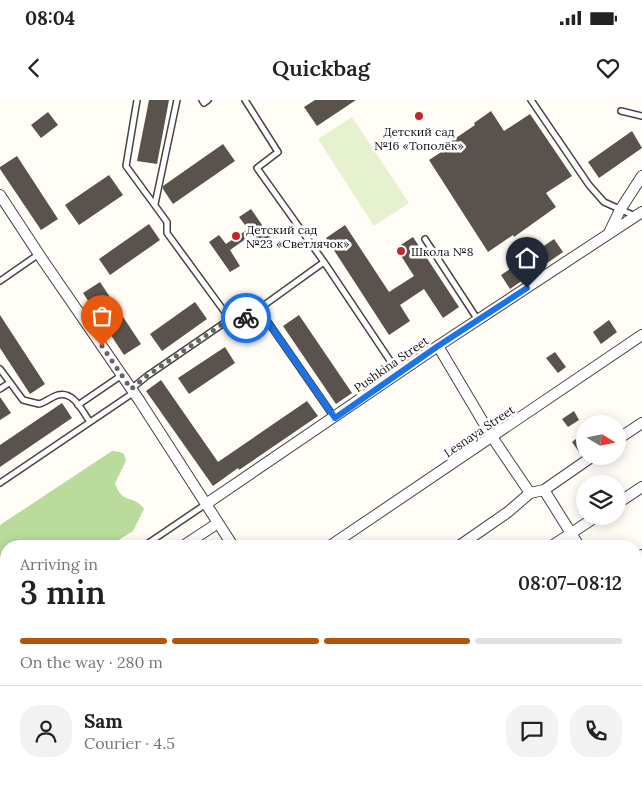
<!DOCTYPE html>
<html lang="en">
<head>
<meta charset="utf-8">
<style>
  body { margin:0; font-family:Lora,serif; background:#f2f2f2; color:#222; height:100vh; display:flex; flex-direction:column; font-size:19px; white-space:nowrap }
  * { box-sizing:border-box; margin:0 }
  p { font-size:16px; color:#767676 }
  .icon { flex:none; width:28px; height:28px; fill:none; stroke:currentColor; stroke-width:2; stroke-linecap:round; stroke-linejoin:round }
  .map { position:relative; flex:1; overflow:hidden }
  .side { position:absolute; left:0px; top:440px; width:642px; height:246px; display:flex; flex-direction:column; background:#fff; border-radius:20px 20px 0 0; box-shadow:0 2px 12px #0003 }
  .side>* { flex:none }
  .needle { width:32px; rotate:100deg }
  .controls { position:absolute; left:576px; top:315px; display:grid; gap:10px }
  .controls a { display:grid; place-items:center; width:50px; height:50px; border-radius:50%; background:#fff; box-shadow:0 2px 12px #0003; font-size:25px }
  .pin { position:absolute; display:grid; place-items:center; width:42px; height:42px; color:#fff; margin:-51px -21px; border-radius:50% 50% 50% 0; rotate:-45deg; box-shadow:0 0 5px #0007 }
  .pin .icon { rotate:45deg }
  .courier { position:absolute; display:grid; place-items:center; width:50px; height:50px; margin:-25px; border:4px solid #1a73e8; border-radius:50%; background:#fff; color:#222; box-shadow:0 1px 6px #0007 }
  .summary em { font-style:normal; font-weight:600 }
  .summary div { display:flex; flex-direction:column-reverse }
  .summary { display:flex; align-items:center; justify-content:space-between; height:85px; padding:0 20px }
  h1 { font-size:32px; font-weight:600; line-height:38px }
  .bar { display:grid; grid-template-columns:repeat(4,1fr); gap:8px 5px; align-content:center; height:60px; padding:0 20px }
  .bar i { height:6px; border-radius:4px; background:#e0e0e0 }
  .bar .active { background:#b45309 }
  .bar p { grid-column:span 4 }
  .line { display:flex; align-items:center; gap:12px; padding:0 20px; border-top:1px solid #e0e0e0 }
  .line div { flex:1 }
  .round { display:grid; place-items:center; flex:none; width:52px; height:52px; border-radius:20px; background:#f2f2f2 }
  .status { display:flex; justify-content:space-between; align-items:center; height:35px; padding:0 25px; background:#fff; direction:ltr }
  .status svg { height:14px; fill:currentColor }
  header { display:flex; justify-content:space-between; align-items:center; height:65px; padding:0 20px; background:#fff; font-size:22px; font-weight:600 }
  .map>svg:first-child { display:block }
  .forest { fill:#b9dc9c }
  .pitch { fill:#e6f2cf }
  .building { fill:#5a524d }
  .lines { fill:none; stroke-linecap:round; stroke-linejoin:round }
  .service-casing { stroke:#444; stroke-width:8 }
  .minor-casing { stroke:#444; stroke-width:12 }
  .service { stroke:#fff; stroke-width:5 }
  .minor { stroke:#fff; stroke-width:10 }
  .done { stroke:#646461; stroke-width:5; stroke-dasharray:0 9 }
  .route { stroke:#1a73e8; stroke-width:6 }
  .poi-dot { fill:#c4262e; stroke:#fff; stroke-width:2 }
  .labels { text-anchor:middle; dominant-baseline:central; stroke-width:5; stroke-linejoin:round; paint-order:stroke }
  .poi-label { font-size:12px; fill:#111; stroke:#fff; text-anchor:start }
  .street-label { font-size:12px; fill:#111; stroke:#fff }
</style>
</head>
<body>
<div class="status"><b>08:04</b><svg viewBox="0 0 49 12"><path d="M0 12V9h3v3zM5 12V6h3v6zM10 12V3h3v9zM15 12V0h3v12zM26 1h20v11H26zM47 4h2v5h-2z"/></svg></div>
<header><svg class="icon" aria-label="back" viewBox="0 0 24 24"><path d="M15 5l-7 7 7 7"/></svg>Quickbag<svg class="icon" aria-label="heart" viewBox="0 0 24 24"><path d="M12 20l-8-8c-3-5 5-10 8-4 3-6 11-1 8 4z"/></svg></header>
<div class="map">
<svg width="642" height="686" viewBox="0 0 642 686">
  <rect width="100%" height="100%" fill="#fffdf5"/>
  <path class="forest" d="M112 351 120 352 124 354 126 361 115 383C122 406 133 393 144 409L133 431 109 446H6V513L0 517V425Z"/>
  <path class="pitch" d="M352 17 409 103 374 126 318 39Z"/>
  <path class="building" d="M149 0H169L157 64 137 61Z
    M315 0H356L317 26 304 7Z
    M491 11 504 31 530 14 572 76 546 93 556 107 514 137 513 135 488 152 429 60 452 45 450 42 475 25 474 23Z
    M48 12 58 25 41 38 31 25Z
    M632 31 642 48 599 78 588 62Z
    M223 44 235 61 173 104 163 89V86Z
    M17 56 58 119 41 130 0 69V67Z
    M109 75 123 95 79 125 65 105Z
    M251 109 273 141 260 150 250 136 230 150 240 166 230 172 209 142 219 135 226 144 248 129 239 117Z
    M149 124 160 140 110 175 99 159Z
    M345 125 389 192 414 176 396 148 413 137 459 207 443 218 424 189 400 205 410 221 389 235 326 138Z
    M554 139 563 152 510 189 501 175Z
    M100 182 141 244 124 255 83 193Z
    M195 202 207 219 162 251 150 234Z
    M0 215 45 284 30 294 0 248Z
    M299 215 352 293 336 304 283 226Z
    M609 220 617 232 601 244 593 232Z
    M225 247 235 263 189 294 178 278Z
    M555 252 566 267 558 273 546 258Z
    M161 280 218 362 307 301 318 316 239 370 238 368 213 386 146 291Z
    M0 297 11 313 0 320Z
    M62 303 72 318 0 367V345Z
    M574 311 579 320 568 327 562 319Z
    M585 332V348L579 352 572 342Z"/>
  <g class="lines">
    <defs>
      <path id="service" d="M137 0 126 66 167 122V133L235 226 324 162 257 68 278 52 245 0
        M202 0 204 3 208 0
        M531 0 589 85 604 102 635 116
        M621 11 642 16
        M155 104 177 0
        M425 139 478 220
        M324 162 399 274
        M0 181 39 154
        M259 209 334 317
        M0 269 23 300 39 304C46 302 51 297 58 295 74 291 82 311 90 322
        M0 289 9 283
        M131 289 147 276 230 219
        M78 305 122 275
        M0 383 133 293
        M144 446 206 404
        M0 544 6 540"/>
      <path id="minor" d="M0 95 42 159 139 300 233 446
        M609 133 620 110 642 76
        M438 246 492 337 530 393
        M618 339 642 323
        M544 390 579 446
        M618 403 642 387
        M206 404 438 246 642 112
        M183 446 218 423
        M330 446 642 235
        M459 446 508 412 530 393 544 390 593 356
        M552 446 597 416
        M636 459 642 455
        M636 532 642 541
        M4 565 6 564
        M379 680 383 686
        M102 684 108 680
        M291 686 300 680
        M428 686 437 680
        M561 686 570 680"/>
    </defs>
    <use href="#service" class="service-casing"/>
    <use href="#minor" class="minor-casing"/>
    <use href="#service" class="service"/>
    <use href="#minor" class="minor"/>
  </g>
  <g class="lines">
    <path class="done" d="M102 246 131 289 147 276 230 219 235 226 246 218"/>
    <path class="route" d="M246 218 259 209 335 318 438 246 527 188"/>
  </g>
  <g class="poi-dot">
    <circle cx="419" cy="16" r="5"/>
    <circle cx="236" cy="136" r="5"/>
    <circle cx="401" cy="151" r="5"/>
  </g>
  <g class="labels">
    <g class="poi-label">
      <text x="419" y="31" text-anchor="middle">Детский сад<tspan x="419" dy="14">№16 «Тополёк»</tspan></text>
      <text x="246" y="129">Детский сад<tspan x="246" dy="14">№23 «Светлячок»</tspan></text>
      <text x="411" y="151">Школа №8</text>
    </g>
    <g class="street-label">
      <text transform="translate(391 264) rotate(-35)">Pushkina Street</text>
      <text transform="translate(479 331) rotate(-34)">Lesnaya Street</text>
    </g>
  </g>
</svg>
<div class="controls">
<a><svg class="needle" viewBox="-14 -14 28 28"><path d="M0-13l5 13h-10z" fill="#e53935"/><path d="M0 13l5-13h-10z" fill="#767676"/></svg></a>
<a><svg class="icon" aria-label="layers" viewBox="0 0 24 24"><path d="M12 4l9 5-9 5-9-5zM3 14l9 5 9-5"/></svg></a>
</div>
<div class="pin" style="left:102px;top:246px;background:#ea580c"><svg class="icon" aria-label="bag" viewBox="0 0 24 24"><path d="M5 8h14l-1 12H6zM9 8a3 3 0 0 1 6 0"/></svg></div>
<div class="pin" style="left:527px;top:188px;background:#1f2937"><svg class="icon" aria-label="home" viewBox="0 0 24 24"><path d="M3 11l9-7 9 7M6 9v11h12V9"/></svg></div>
<div class="courier" style="left:246px;top:218px"><svg class="icon" aria-label="bike" viewBox="0 0 24 24"><circle cx="6" cy="16" r="4"/><circle cx="18" cy="16" r="4"/><path d="M6 16l4-8h5l3 8M10 8l3 8H6M13 5h3"/></svg></div>
<section class="side">
<div class="summary"><div><h1>3 min</h1><p>Arriving in</p></div><em>08:07–08:12</em></div>
<div class="bar"><i class="active"></i><i class="active"></i><i class="active"></i><i></i><p>On the way · 280 m</p></div>
<div class="line" style="height:90px"><a class="round"><svg class="icon" aria-label="person" viewBox="0 0 24 24"><circle cx="12" cy="8" r="4"/><path d="M4 21q1-7 8-7t8 7"/></svg></a><div><b>Sam</b><p>Courier · 4.5</p></div><a class="round"><svg class="icon" aria-label="chat" viewBox="0 0 24 24"><path d="M4 5h16v11H9l-5 4z"/></svg></a><a class="round"><svg class="icon" aria-label="phone" viewBox="0 0 24 24"><path d="M5 4h4l2 5-3 2q2 4 5 5l2-3 5 2v4C11 20 4 13 5 4z"/></svg></a></div>
</section>
</div>
</body>
</html>
